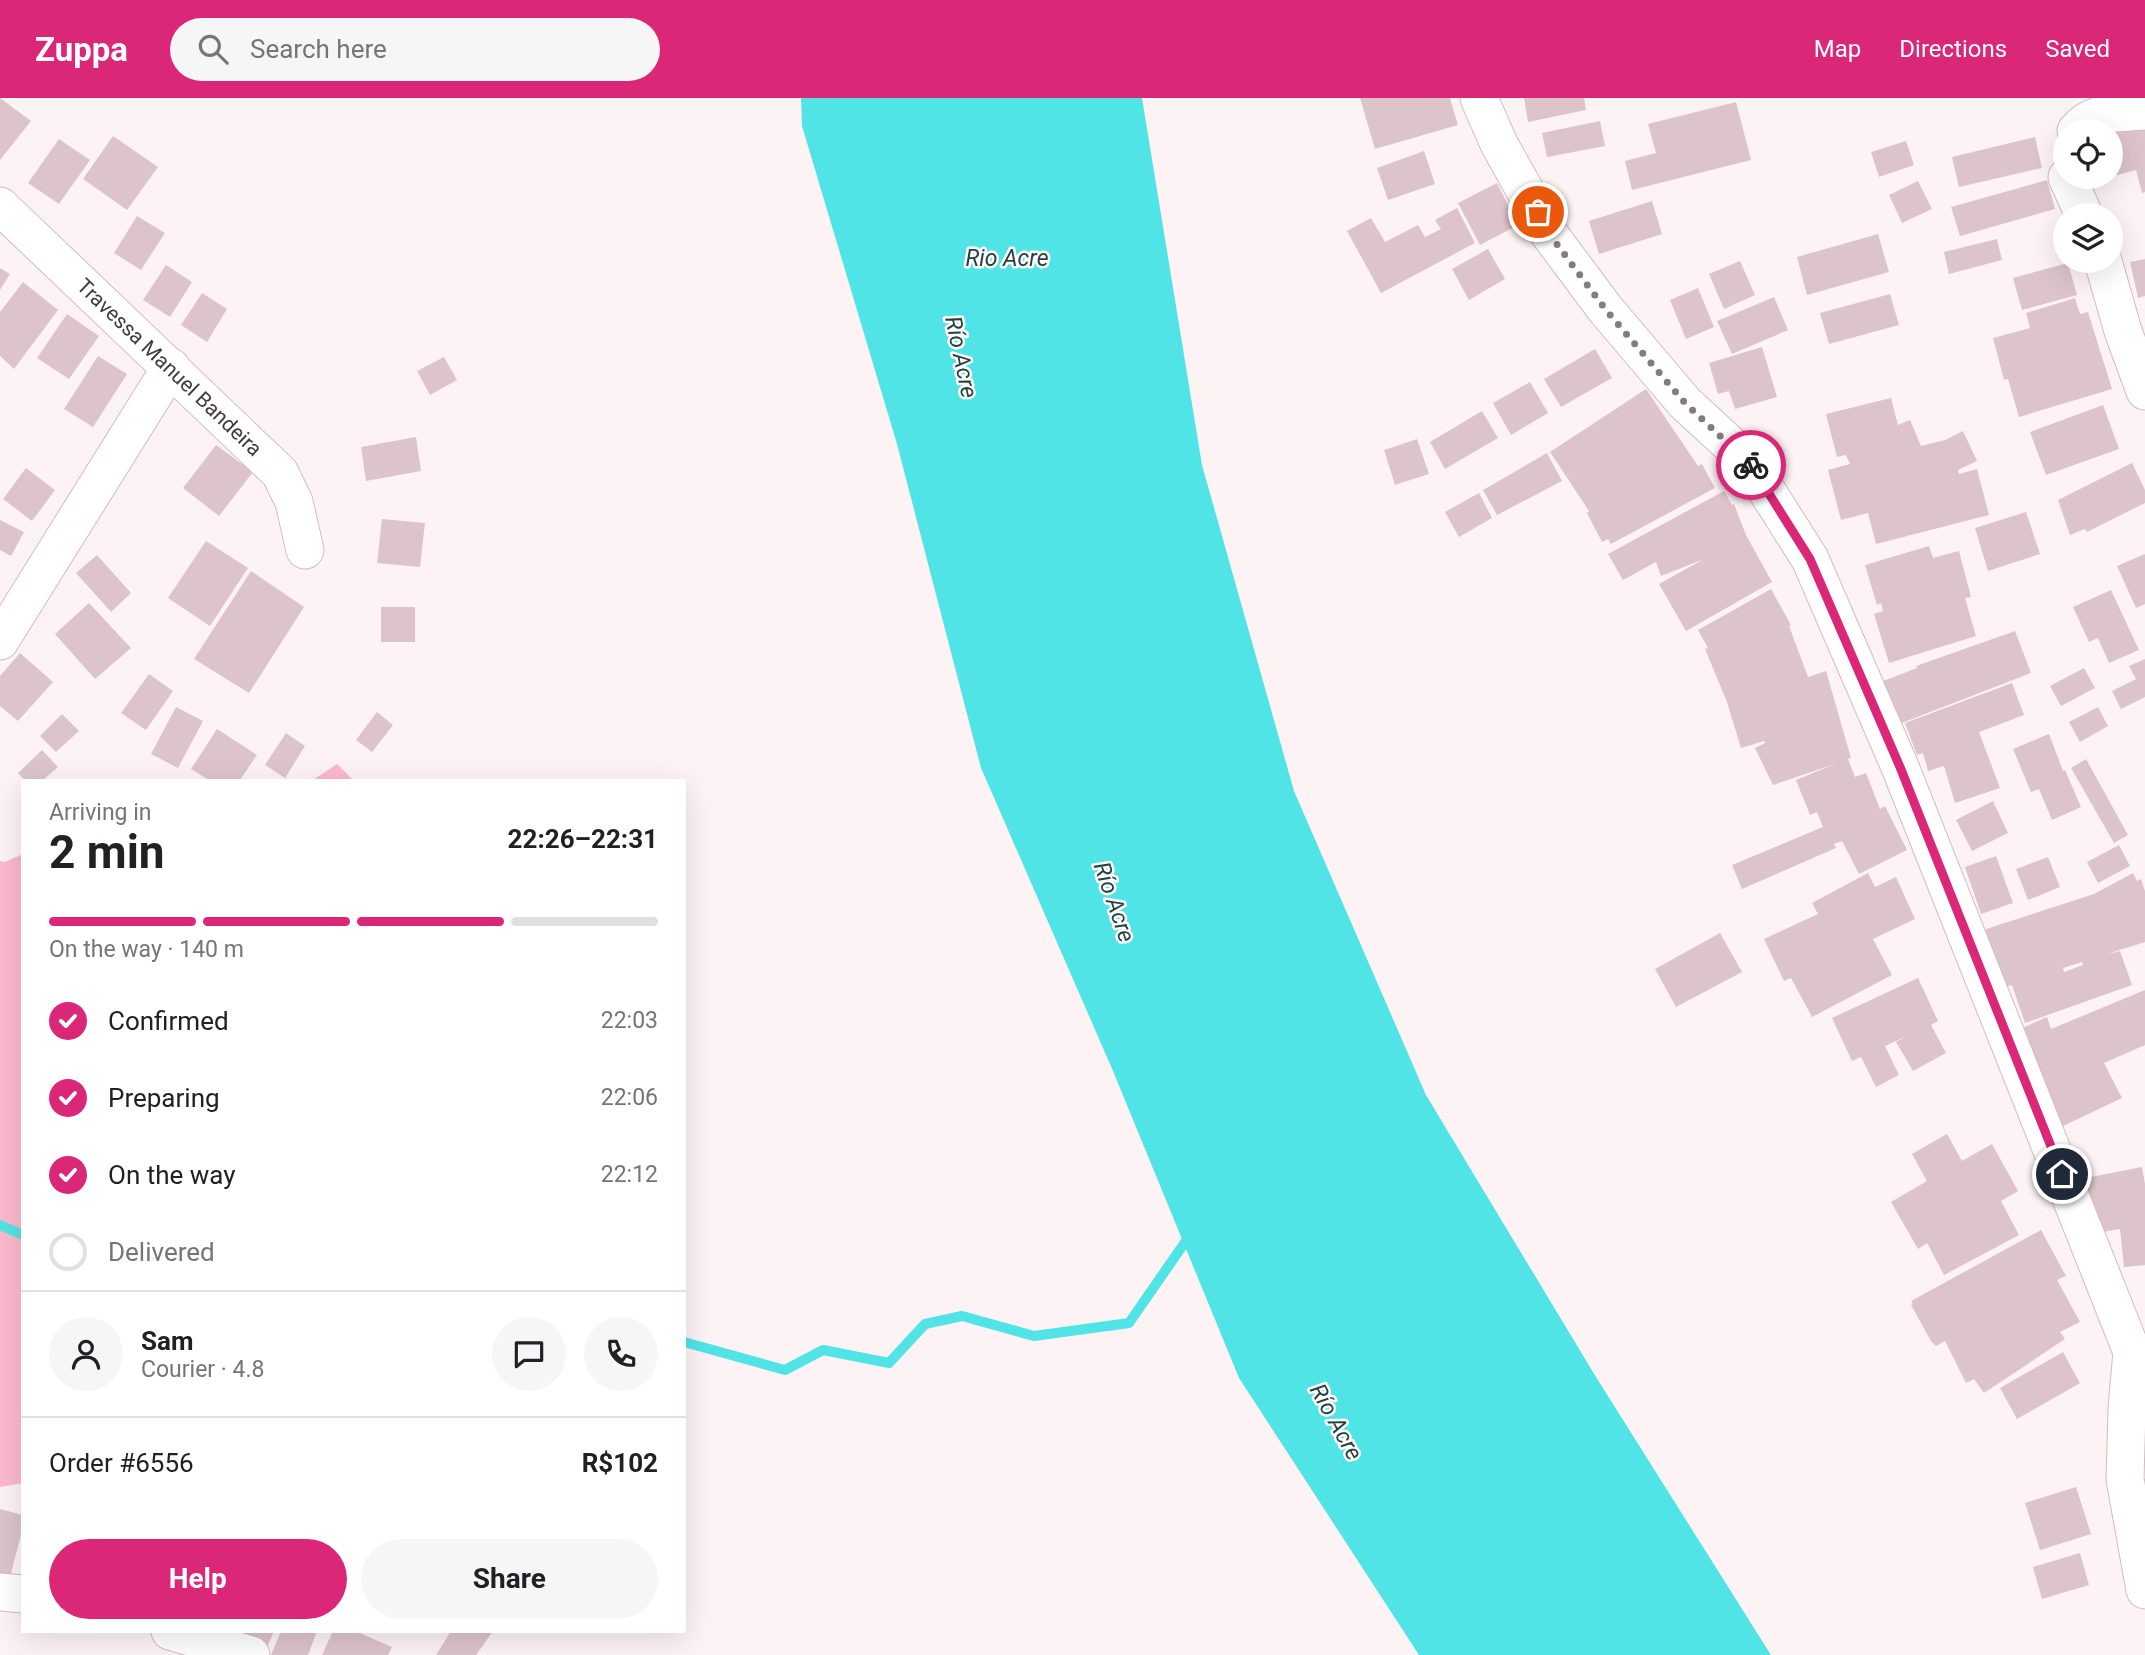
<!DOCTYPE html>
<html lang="en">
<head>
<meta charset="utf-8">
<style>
  body { margin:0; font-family:Roboto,sans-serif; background:#f6f6f6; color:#202124; height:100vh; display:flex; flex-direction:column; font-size:26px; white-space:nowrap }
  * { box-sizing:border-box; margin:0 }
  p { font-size:23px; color:#757577 }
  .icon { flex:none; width:38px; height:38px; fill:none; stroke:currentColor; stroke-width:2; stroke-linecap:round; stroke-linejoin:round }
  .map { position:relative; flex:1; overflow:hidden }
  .details { position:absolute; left:21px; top:681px; width:665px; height:854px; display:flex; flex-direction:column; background:#fff; border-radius:0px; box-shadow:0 7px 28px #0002 }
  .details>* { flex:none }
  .controls { position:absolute; left:2053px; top:21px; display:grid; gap:14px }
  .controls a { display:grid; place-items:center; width:70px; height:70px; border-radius:50%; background:#fff; box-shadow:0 7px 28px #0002; font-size:35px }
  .pin { position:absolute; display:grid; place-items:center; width:60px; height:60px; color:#fff; margin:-30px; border:4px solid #fff; border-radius:50%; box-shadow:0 2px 7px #0007 }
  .courier { position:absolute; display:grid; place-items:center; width:70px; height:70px; margin:-35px; border:5px solid #db2777; border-radius:50%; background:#fff; color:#222; box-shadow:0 2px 9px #0007 }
  .summary em { font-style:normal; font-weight:700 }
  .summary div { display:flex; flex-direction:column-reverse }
  .summary { display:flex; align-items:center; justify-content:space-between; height:119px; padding:0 28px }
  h1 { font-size:46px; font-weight:700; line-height:52px }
  .bar { display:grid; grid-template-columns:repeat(4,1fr); gap:10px 7px; align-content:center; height:84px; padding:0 28px }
  .bar i { height:9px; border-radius:5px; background:#e0e0e0 }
  .bar .selected { background:#db2777 }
  .bar p { grid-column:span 4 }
  .line { display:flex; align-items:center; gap:18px; padding:0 28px; border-top:2px solid #e0e0e0 }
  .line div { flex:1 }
  .round { display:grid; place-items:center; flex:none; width:74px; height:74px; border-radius:37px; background:#f6f6f6 }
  ol { padding:0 28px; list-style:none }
  li { display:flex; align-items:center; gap:21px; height:77px }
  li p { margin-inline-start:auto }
  li .icon { padding:7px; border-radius:50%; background:#db2777; color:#fff; stroke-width:4 }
  li:last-child { color:#757577 }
  li i { width:38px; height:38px; border:4px solid #e0e0e0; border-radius:50% }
  .cta { display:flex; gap:14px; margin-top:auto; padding:14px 28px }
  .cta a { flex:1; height:80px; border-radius:42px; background:#db2777; color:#fff; font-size:28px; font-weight:700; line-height:80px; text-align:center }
  .cta a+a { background:#f6f6f6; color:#202124 }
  header { display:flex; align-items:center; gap:42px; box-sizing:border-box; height:98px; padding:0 35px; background:#db2777; color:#fff }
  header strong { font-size:33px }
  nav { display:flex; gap:38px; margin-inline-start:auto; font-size:24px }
  .search { width:490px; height:63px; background:#f6f6f6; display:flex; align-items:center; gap:18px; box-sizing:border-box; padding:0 24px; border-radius:38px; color:#757577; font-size:26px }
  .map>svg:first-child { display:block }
  .green { fill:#fbb9cc }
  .water { fill:#51e4e7 }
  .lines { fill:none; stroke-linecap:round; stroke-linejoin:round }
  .stream { stroke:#51e4e7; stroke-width:10 }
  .building { fill:#dcc4ca; fill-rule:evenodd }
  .street-casing { stroke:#d3bbc1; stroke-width:39 }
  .street { stroke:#fff; stroke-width:37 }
  .done { stroke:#857b7d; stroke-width:7; stroke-dasharray:0 12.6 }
  .route { stroke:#db2777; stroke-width:9 }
  .labels { text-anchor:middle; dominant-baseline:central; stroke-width:5; stroke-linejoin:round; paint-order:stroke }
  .street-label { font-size:21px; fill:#443a3d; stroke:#fff }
  .water-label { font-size:23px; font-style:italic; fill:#273f40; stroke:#fff }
</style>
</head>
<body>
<header>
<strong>Zuppa</strong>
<div class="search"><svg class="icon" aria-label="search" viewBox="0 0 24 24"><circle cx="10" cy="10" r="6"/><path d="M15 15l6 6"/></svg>Search here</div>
<nav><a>Map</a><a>Directions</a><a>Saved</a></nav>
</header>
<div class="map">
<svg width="2145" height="1557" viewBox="0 0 2145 1557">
  <rect width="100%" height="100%" fill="#fdf3f5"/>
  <path class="green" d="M337 666 353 682H313Z
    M23 756V1385L0 1389V763L5 764Z"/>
  <path class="water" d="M801 0H1142L1202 367 1294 693 1426 997 1596 1279 1771 1557H1419L1239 1280 1113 973 981 670 897 346 802 28Z"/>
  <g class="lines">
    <path class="stream" d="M0 1127 23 1137
      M684 1244 785 1272 823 1252 889 1265 925 1226 962 1218 1034 1238 1129 1225 1190 1137"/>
  </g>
  <path class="building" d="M0 0 31 23 0 62Z
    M1360 0H1450L1458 27 1375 51Z
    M1524 0H1584L1586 12 1528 24Z
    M1736 4 1751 62 1632 92 1625 63 1656 55 1648 26Z
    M1600 23 1605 48 1547 59 1542 35Z
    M2145 26V94L2142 95 2136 72 2110 79V35Z
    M113 38 158 69 127 112 83 81Z
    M2035 39 2042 70 1959 89 1952 59Z
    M59 41 90 62 59 106 28 85Z
    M1906 43 1914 67 1879 79 1871 54Z
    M1424 53 1435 86 1388 102 1377 70Z
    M2086 79H2107V80L2087 85Z
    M2047 82 2055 111 1960 138 1951 109Z
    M1918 83 1932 111 1902 125 1889 97Z
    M1497 85 1518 127 1480 147 1458 105Z
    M1652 103 1662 136 1599 156 1589 123Z
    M1457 110 1475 145 1381 195 1347 133 1371 120 1385 144 1418 127 1425 139 1441 131 1435 122Z
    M137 118 165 135 141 172 114 155Z
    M1878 136 1889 174 1807 197 1797 159Z
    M1997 141 2002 162 1949 176 1944 154Z
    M1488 151 1505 181 1469 202 1452 171Z
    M2145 161V198L2138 200 2130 164Z
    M1740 163 1755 197 1724 211 1709 176Z
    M2068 165 2077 197 2022 212 2013 180Z
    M166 167 192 184 170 219 143 202Z
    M0 170 10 176 0 192Z
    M23 184 58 212 14 271 0 258V214Z
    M1698 190 1714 229 1686 241 1670 202Z
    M202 195 227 211 207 244 181 227Z
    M1890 196 1899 227 1829 246 1820 215Z
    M1774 199 1788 232 1732 256 1717 223Z
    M2075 200 2080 216 2088 214 2112 291 2019 319 2008 281 2004 282 1993 240 2030 230 2026 215Z
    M67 216 99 238 69 281 37 260Z
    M1762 249 1777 299 1735 311 1729 293 1718 296 1709 265Z
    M1595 251 1612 280 1561 309 1544 281Z
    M98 258 127 276 93 329 64 311Z
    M444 259 457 282 430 297 417 273Z
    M1530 284 1548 315 1511 337 1493 305Z
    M1646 291 1698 368 1702 366 1715 390 1611 446 1608 441 1602 444 1587 415 1589 413 1550 354Z
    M1891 300 1898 327 1910 322 1921 348 1945 342 1963 333 1977 363 1958 372 1959 376 1977 371 1989 417 1876 446 1868 415 1841 422 1828 372 1850 366 1846 357 1837 359 1826 316Z
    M2103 307 2119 351 2046 377 2030 334Z
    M1482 313 1498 340 1445 371 1430 344Z
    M416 339 421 373 366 383 361 349Z
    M1417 341 1429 376 1395 387 1384 352Z
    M216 347 253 374 219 418 183 390Z
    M1547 355 1562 383 1497 417 1483 392Z
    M2132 365 2145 392V405L2087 434 2085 431 2070 437 2058 402Z
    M26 370 55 392 32 423 3 401Z
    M1724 393 1732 407 1734 406 1746 437 1772 484 1686 533 1659 486 1704 461 1661 478 1656 464 1623 482 1608 456Z
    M1479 395 1492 420 1459 439 1445 414Z
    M2026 414 2040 456 1988 473 1975 430Z
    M382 421 425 425 420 469 377 465Z
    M0 422 24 434 11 458 0 452Z
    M206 443 248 470 210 528 168 500Z
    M1929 448 1933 460 1959 453 1971 499 1965 500 1976 538 1889 565 1874 516 1883 513 1881 505 1877 507 1865 467Z
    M2145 456V506L2136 510 2117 468Z
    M97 457 131 495 111 514 76 475Z
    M251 473 304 509 249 595 194 561Z
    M1771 491 1791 527 1789 528 1808 579 1826 573 1851 660 1848 661 1855 679 1866 675 1880 711 1885 708 1907 752 1859 776 1842 743 1834 746 1836 750 1742 791 1732 767 1823 729 1817 714 1810 717 1796 682 1835 666 1773 687 1755 650 1765 645 1764 643 1741 650 1727 604 1705 551 1708 550 1698 532Z
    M2111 492 2139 552 2109 565 2098 540 2089 544 2073 509Z
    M89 505 131 550 95 581 55 536Z
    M381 509H415V544H381Z
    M2015 533 2031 575 1894 628 1878 585 1917 570 1916 568Z
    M20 555 53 584 18 623 0 608V578Z
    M2145 561V599L2121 611 2112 593 2136 581 2129 568Z
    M2084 570 2095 590 2061 608 2050 588Z
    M149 576 173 593 146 632 121 615Z
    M2012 585 2024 617 1979 634 2000 690 1955 705 1944 668 1928 673 1923 655 1917 657 1905 625Z
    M176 609 203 623 178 670 151 656Z
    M2098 609 2108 628 2080 644 2069 624Z
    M377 614 393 627 372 654 356 642Z
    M62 616 79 633 56 654 40 638Z
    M217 631 257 657 240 682H209L191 671Z
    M286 635 305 648 285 680 265 667Z
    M2049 636 2063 673 2065 672 2081 709 2052 722 2039 691 2031 694 2013 651Z
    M42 652 58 669 43 682H24L18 675Z
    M2086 661 2128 737 2114 745 2071 670Z
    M1993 703 2008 735 1972 753 1956 722Z
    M2119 747 2130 768 2098 785 2087 764Z
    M1996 758 2013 805 1981 816 1965 769Z
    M2048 759 2060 789 2028 802 2016 771Z
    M1868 775 1875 789 1896 779 1915 821 1873 841 1892 877 1812 919 1791 880 1784 883 1764 841 1818 816 1812 805Z
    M2133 775 2137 783 2141 781 2145 793V844L2107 856 2120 853 2132 887 2025 925 2012 887 1998 891 1980 833 2094 796ZM2082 864 2083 867 2064 874 2063 870Z
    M1720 835 1742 874 1676 909 1655 871Z
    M1918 880 1938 923 1931 927 1946 955 1913 973 1896 944 1907 938 1885 948 1899 977 1876 989 1861 959 1852 963 1832 920Z
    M2145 892V947L2104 965 2122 1000 2061 1029 2022 930 2047 919 2051 931Z
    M1947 1036 1962 1063 1992 1046 2018 1093 2001 1103 2019 1137 1944 1177 1927 1145 1918 1151 1891 1104 1927 1083 1912 1056Z
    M2142 1069 2145 1086V1167L2124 1169 2120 1131 2096 1135 2086 1080Z
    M2041 1132 2066 1178 2057 1182 2080 1224 2060 1234 2065 1241 1984 1295 1974 1281 1966 1285 1945 1243 1936 1248 1931 1243 1911 1207 1913 1206 1911 1203Z
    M2063 1254 2080 1285 2017 1321 2000 1290Z
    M2076 1389 2091 1436 2040 1452 2025 1405Z
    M0 1411 23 1417V1429L9 1483 0 1481Z
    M2080 1455 2089 1487 2042 1501 2033 1469Z
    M193 1533H274L264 1557Z
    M281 1533H317L308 1557H271Z
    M333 1533H355L392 1549 388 1557H322Z
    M451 1533H493L476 1557H436Z"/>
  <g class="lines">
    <defs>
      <g id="street">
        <path d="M1479 0 1499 46 1550 137 1606 212 1685 305 1748 363 1810 461 1900 669 2132 1254 2127 1310 2125 1381 2145 1492"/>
        <path d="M2076 33C2093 11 2121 16 2145 13"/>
        <path d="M2067 79 2084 117"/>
        <path id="s1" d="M0 108 280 375 294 404 305 452"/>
        <path d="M2103 163 2123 233 2145 293"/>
        <path d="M0 543 171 269"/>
        <path d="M0 1494 23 1496"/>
        <path d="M170 1533 251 1557"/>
      </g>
    </defs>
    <use href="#street" class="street-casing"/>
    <use href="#street" class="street"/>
  </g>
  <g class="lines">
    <path class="done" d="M1538 114 1550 137 1606 212 1685 305 1751 367"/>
    <path class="route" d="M1751 367 1810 461 1820 484 1900 669 2062 1076"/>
  </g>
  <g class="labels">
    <g class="street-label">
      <text stroke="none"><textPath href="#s1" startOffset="234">Travessa Manuel Bandeira</textPath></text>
    </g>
    <g class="water-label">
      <text x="1007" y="160">Rio Acre</text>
      <text transform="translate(961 259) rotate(78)">Río Acre</text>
      <text transform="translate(1114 804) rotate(71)">Río Acre</text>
      <text transform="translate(1336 1324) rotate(61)">Río Acre</text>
    </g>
  </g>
</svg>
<div class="controls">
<a><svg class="icon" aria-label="locate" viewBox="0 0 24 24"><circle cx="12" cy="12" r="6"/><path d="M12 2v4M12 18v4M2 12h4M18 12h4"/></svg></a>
<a><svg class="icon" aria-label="layers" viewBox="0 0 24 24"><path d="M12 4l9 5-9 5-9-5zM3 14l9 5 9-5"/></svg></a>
</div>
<div class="pin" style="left:1538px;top:114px;background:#ea580c"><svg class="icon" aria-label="bag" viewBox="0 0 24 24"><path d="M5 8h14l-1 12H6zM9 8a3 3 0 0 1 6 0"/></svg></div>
<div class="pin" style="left:2062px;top:1076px;background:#1f2937"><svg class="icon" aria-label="home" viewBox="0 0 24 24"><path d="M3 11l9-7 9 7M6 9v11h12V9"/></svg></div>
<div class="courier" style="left:1751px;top:367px"><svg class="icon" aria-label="bike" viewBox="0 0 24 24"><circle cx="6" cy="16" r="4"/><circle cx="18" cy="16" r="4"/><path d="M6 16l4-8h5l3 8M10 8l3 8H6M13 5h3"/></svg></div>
<section class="details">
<div class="summary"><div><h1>2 min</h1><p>Arriving in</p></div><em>22:26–22:31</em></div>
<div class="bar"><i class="selected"></i><i class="selected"></i><i class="selected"></i><i></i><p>On the way · 140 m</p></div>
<ol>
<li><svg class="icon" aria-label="check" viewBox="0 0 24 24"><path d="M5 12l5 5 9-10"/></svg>Confirmed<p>22:03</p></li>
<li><svg class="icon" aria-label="check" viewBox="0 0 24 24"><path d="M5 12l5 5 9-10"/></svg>Preparing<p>22:06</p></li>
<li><svg class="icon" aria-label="check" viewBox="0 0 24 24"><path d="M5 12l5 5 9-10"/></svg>On the way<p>22:12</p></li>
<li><i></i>Delivered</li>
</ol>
<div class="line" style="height:126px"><a class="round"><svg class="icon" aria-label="person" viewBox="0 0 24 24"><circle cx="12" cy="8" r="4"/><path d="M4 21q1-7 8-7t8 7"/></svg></a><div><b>Sam</b><p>Courier · 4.8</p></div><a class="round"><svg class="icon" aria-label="chat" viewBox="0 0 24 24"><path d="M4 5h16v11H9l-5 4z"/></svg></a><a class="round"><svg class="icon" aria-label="phone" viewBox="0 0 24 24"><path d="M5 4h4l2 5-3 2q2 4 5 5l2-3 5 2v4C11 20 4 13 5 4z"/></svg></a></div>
<div class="line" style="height:91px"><div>Order #6556</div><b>R$102</b></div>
<div class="cta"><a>Help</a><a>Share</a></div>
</section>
</div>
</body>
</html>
